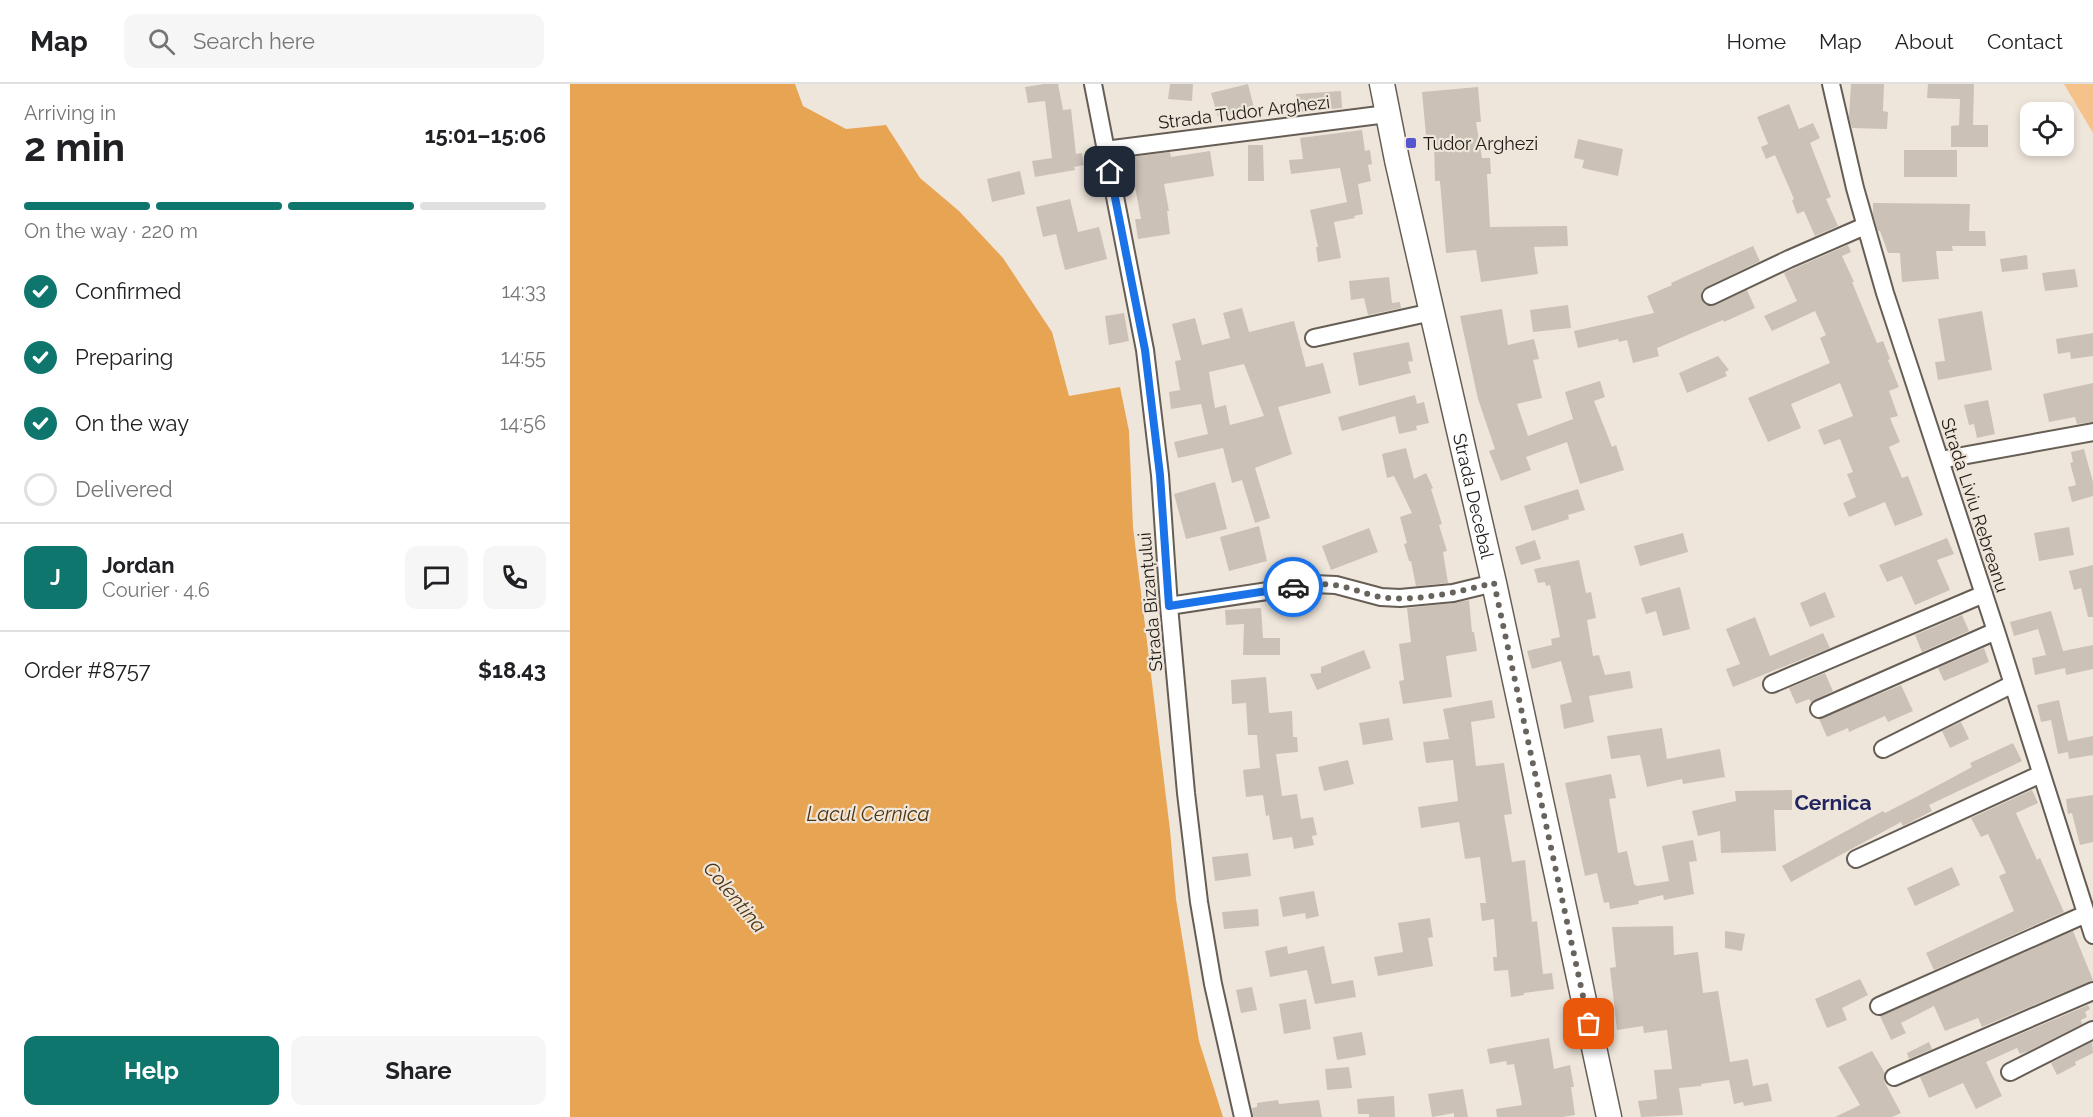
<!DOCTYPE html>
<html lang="en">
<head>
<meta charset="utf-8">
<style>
  body { margin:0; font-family:Raleway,sans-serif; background:#f6f6f6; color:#202124; height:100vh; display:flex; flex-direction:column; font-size:22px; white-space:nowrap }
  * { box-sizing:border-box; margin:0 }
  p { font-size:20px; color:#757577 }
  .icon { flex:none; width:33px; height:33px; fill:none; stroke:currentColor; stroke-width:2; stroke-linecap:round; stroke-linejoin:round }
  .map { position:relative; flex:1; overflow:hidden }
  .side { display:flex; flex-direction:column; background:#fff; width:570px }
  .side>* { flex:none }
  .fabs { position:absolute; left:1450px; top:18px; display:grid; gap:12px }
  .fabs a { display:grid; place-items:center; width:54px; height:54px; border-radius:12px; background:#fff; box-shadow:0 3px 9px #0003; font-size:30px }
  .pin { position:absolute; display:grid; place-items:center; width:51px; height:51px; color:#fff; margin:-26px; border-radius:12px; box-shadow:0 3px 9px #0006 }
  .courier { position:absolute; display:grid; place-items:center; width:60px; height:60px; margin:-30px; border:4px solid #1a73e8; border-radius:50%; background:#fff; color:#222; box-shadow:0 2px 8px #0007 }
  .headline em { font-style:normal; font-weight:700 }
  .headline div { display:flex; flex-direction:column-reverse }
  .headline { display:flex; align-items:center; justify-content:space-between; height:102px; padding:0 24px }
  h1 { font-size:39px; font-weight:700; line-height:45px }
  .bar { display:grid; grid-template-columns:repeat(4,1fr); gap:9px 6px; align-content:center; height:72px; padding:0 24px }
  .bar i { height:8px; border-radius:4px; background:#e0e0e0 }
  .bar .selected { background:#0f766e }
  .bar p { grid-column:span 4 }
  .line { display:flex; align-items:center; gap:15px; padding:0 24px; border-top:2px solid #e0e0e0 }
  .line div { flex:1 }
  .round { display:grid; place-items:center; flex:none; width:63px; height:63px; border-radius:12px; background:#f6f6f6 }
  ol { padding:0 24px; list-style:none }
  li { display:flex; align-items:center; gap:18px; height:66px }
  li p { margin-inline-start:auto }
  li .icon { padding:6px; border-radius:50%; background:#0f766e; color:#fff; stroke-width:4 }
  li:last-child { color:#757577 }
  li i { width:33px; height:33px; border:3px solid #e0e0e0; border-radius:50% }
  .cta { display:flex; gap:12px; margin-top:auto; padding:12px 24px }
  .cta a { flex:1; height:69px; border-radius:12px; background:#0f766e; color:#fff; font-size:24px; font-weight:700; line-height:69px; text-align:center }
  .cta a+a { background:#f6f6f6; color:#202124 }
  header { display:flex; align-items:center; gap:36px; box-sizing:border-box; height:84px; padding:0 30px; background:#fff; border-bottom:2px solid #e0e0e0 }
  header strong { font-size:28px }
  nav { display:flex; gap:33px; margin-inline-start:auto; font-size:21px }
  .search { width:420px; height:54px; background:#f6f6f6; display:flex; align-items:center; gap:15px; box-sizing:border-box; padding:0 21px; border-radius:12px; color:#757577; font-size:22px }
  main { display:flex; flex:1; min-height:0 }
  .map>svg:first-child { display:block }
  .green { fill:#f4c28a }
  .water { fill:#e7a453 }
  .building { fill:#cbc1b7; fill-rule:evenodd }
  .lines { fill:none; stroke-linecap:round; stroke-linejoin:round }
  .minor-casing { stroke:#665e55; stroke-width:20 }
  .secondary-casing { stroke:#665e55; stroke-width:27 }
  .minor { stroke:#fff; stroke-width:16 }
  .secondary { stroke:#fff; stroke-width:24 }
  .done { stroke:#68635c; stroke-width:6; stroke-dasharray:0 10.8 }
  .route { stroke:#1a73e8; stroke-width:8 }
  .poi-dot { fill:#5458cf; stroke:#efe6db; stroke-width:2 }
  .labels { text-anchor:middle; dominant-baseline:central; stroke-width:4.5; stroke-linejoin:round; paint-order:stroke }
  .street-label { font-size:18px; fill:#1f1c18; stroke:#efe6db }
  .poi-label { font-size:18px; fill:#1f1c18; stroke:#efe6db; text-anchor:start }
  .water-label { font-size:20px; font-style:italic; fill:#4f3411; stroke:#efe6db }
  .quarter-label { font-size:21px; font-weight:bold; fill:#22245d; stroke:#efe6db }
</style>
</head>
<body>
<header>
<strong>Map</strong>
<div class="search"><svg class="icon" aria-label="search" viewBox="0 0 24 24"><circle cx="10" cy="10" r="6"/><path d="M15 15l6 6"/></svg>Search here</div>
<nav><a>Home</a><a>Map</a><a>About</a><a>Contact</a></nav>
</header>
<main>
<section class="side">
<div class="headline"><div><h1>2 min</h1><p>Arriving in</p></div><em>15:01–15:06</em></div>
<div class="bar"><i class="selected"></i><i class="selected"></i><i class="selected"></i><i></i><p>On the way · 220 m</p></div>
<ol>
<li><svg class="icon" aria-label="check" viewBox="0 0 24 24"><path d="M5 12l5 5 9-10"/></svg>Confirmed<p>14:33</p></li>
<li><svg class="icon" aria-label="check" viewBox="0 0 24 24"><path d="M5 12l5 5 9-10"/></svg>Preparing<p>14:55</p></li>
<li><svg class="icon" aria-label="check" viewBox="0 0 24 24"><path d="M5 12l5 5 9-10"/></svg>On the way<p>14:56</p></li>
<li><i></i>Delivered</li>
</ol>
<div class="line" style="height:108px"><b class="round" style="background:#0f766e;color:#fff">J</b><div><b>Jordan</b><p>Courier · 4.6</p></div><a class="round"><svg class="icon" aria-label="chat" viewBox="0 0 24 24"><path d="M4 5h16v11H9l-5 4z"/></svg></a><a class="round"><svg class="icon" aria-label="phone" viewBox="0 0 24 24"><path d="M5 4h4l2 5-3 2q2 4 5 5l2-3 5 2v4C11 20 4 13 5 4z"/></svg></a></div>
<div class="line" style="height:78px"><div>Order #8757</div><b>$18.43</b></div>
<div class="cta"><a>Help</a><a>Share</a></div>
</section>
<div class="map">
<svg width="1523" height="1033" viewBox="0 0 1523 1033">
  <rect width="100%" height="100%" fill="#efe6db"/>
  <path class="green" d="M1494 0H1523V49Z"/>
  <path class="water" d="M0 0H225L233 22 276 45 316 41 350 94 389 127 433 174 482 248 499 312 550 303 559 347 563 443 600 746 606 815 629 957 653 1033H0Z"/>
  <path class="building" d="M474 0H488L493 26 501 25 506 70 512 69 514 81 504 83 505 86 465 93 462 77 482 74 475 17 458 19 455 3Z
    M600 0H623L622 17 598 15Z
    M678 0 684 24 648 33 641 9Z
    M1281 0H1314L1313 27 1318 28 1317 45 1282 44 1279 33Z
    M1358 0H1404L1403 41H1418V63H1381V42L1389 41 1390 15 1357 14Z
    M908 3 911 38H906L912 74H920L921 90H917L920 143 997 142 998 162 964 163 968 190 911 198 906 166 876 169 870 97H865L864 61 857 62 852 8Z
    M771 7 772 24 728 28 726 10Z
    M1219 20 1229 45 1243 39 1250 54 1240 59 1261 113 1256 115 1268 142 1245 152 1234 127 1227 130 1222 116 1224 115 1205 71 1196 75 1191 63 1198 60 1187 33Z
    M792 46 795 67 800 66 802 80 798 81 801 97 788 100 793 130 784 132 785 134 764 138 771 174 748 178 746 163H748L740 126 777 118 770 84 721 90 719 76 733 75 730 54Z
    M1008 55 1053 65 1048 92 1012 84 1014 76 1004 74Z
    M678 61H693L694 97H678Z
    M1334 66H1387V93H1334Z
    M640 67 644 92 594 100 599 127H597L600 150 568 155 565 135H571L563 92 555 93 553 74 600 68 601 73Z
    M450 87 455 110 422 118 417 95Z
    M500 115 508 148 529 143 537 175 495 186 486 150 473 153 466 123Z
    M1303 119 1400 120 1399 147H1415L1416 162H1382L1383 167H1366L1369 195 1332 198 1330 169H1318L1310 147H1308L1303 130Z
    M1278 161 1281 168 1272 172 1284 198H1282L1307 259 1313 257 1320 275 1318 276 1329 303 1319 307 1328 332 1320 334 1330 358 1319 363 1332 394 1338 392 1353 431 1325 442 1315 418 1279 433 1273 419 1286 413 1277 390 1283 388 1270 355 1254 361 1248 346 1283 332 1270 299 1221 320 1231 344 1198 358 1178 314 1260 279 1250 254 1256 251 1245 227 1202 247 1194 232 1227 217 1214 189Z
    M1183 162 1190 177 1137 203 1132 207 1131 212 1135 220 1141 222 1177 206 1185 224 1154 238 1153 236 1087 264 1089 272 1063 279 1057 256 1049 258 1048 255 1008 264 1004 247 1084 229 1077 212 1102 201 1101 199Z
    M1457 171 1458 185 1432 188 1430 175Z
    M1505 185 1508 203 1475 207 1472 189Z
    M819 193 822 219 830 218 831 224 798 231 794 214 781 216 779 197Z
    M998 221 1001 244 963 248 960 226Z
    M672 224 679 248 724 237 736 283 753 279 761 309 708 323 722 370 685 384 700 434 685 439 672 396 662 399 653 364 608 374 604 358 638 350 631 320 601 325 599 308 610 306 605 277 611 276 602 240 625 234 632 261 660 254 653 229ZM674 280 694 332 660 341 656 321 645 324 639 288Z
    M932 225 938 261 964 255 969 275 963 276 972 314 947 320 958 352 1003 335 995 308 1030 297 1035 313 1024 317 1042 363 1046 361 1054 386 1010 400 997 358 956 373 961 386 931 397 919 367 925 365 908 315 890 232Z
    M1412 227 1422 286 1368 296 1365 278 1375 277 1368 235Z
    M554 229 559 257 539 261 535 232Z
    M1523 249V272L1501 275 1500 268 1488 270 1486 255Z
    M839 258 843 277 838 278 841 289 789 302 783 269Z
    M1148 272 1159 286 1155 288 1157 292 1117 309 1109 289Z
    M1523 299V338L1507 340 1505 333 1479 338 1473 310Z
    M845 311 847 320 854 318 859 339 846 342 847 346 829 350 825 332 772 347 768 333Z
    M1418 316 1425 350 1407 354 1404 340 1399 341 1394 321Z
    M836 364 844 395 856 389 863 404 861 405 872 440 869 441 877 467 873 468 878 499 846 502 841 477H839L834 460 837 459 830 433 842 429 824 392 817 394 812 370Z
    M1514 365 1523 398V412L1502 418 1498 403 1506 401 1500 379 1503 378 1501 368Z
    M645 398 657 445 616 455 604 410Z
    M1008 405 1015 426 998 431 999 435 962 447 954 422Z
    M689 442 697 477 659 487 650 453Z
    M1499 443 1504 471 1469 477 1464 449Z
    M799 444 808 468 761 486 752 462Z
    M1113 449 1118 468 1070 482 1064 462Z
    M1377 454 1384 470 1367 476 1380 506 1345 521 1332 492 1317 498 1309 481Z
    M965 456 971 475 951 481 945 463Z
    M1009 476 1016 509 1021 508 1026 534 1017 536 1023 572 1029 571 1035 591 1060 587 1063 604 1019 612 1024 638 994 645 990 621 1002 618 991 577 962 585 957 567 982 561 981 555 990 553 980 501 976 502 975 498 968 499 964 485Z
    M1523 481V533H1518L1511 504 1504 506 1499 487Z
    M1110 503 1120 545 1093 552 1086 527 1076 530 1071 514Z
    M1255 508 1265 533 1240 543 1230 519Z
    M899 516 902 548H904L907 567 876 572 882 613 833 620 829 597 834 596 829 560 841 558 837 524 884 519Z
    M691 524 693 554H710V571H673L674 540 656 541 655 526Z
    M1481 527 1493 567 1523 561V585L1496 591 1495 584 1465 591 1462 574 1476 571 1468 545 1444 552 1440 538Z
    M1392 531 1399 547 1352 568 1345 551Z
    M1185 533 1200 572 1253 549 1260 564 1163 603 1156 585 1170 580 1156 545Z
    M1414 564 1419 578 1374 597 1368 584Z
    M794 566 801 584 747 606 740 590 751 589V583Z
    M1255 589 1263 607 1241 618 1239 615 1226 620 1219 604Z
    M696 593 699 629 722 627 723 653H727L728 668 706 670 712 712 727 710 731 735 743 733 747 751 742 752 744 761 724 765 722 753 703 756 699 731 696 732 693 711 676 713 673 686 690 684 687 651H678L676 619 662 620 661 596Z
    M1331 601 1343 627 1318 638 1315 632 1279 648 1278 644 1257 653 1249 635Z
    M922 616 925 634 901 638 906 682 934 679 942 730 934 731 942 778 955 776 962 838 967 837 973 890 982 889 984 905 954 909V911L941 913 938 886 924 887 923 873H927L924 835 912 837 910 819H916L910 773 895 775 889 738 851 744 848 723 888 717 883 676 856 679 853 658 879 655 873 625Z
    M1489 616 1498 657 1523 652V671L1499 675 1498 668 1488 670 1481 636 1471 638 1467 621Z
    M819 634 823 656 793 661 789 639Z
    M1391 638 1399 655 1380 664 1372 647Z
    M1092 644 1097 675 1150 665 1155 693 1113 700 1112 695 1077 703 1070 671 1041 675 1037 652Z
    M1443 659 1452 677 1359 721 1362 727 1333 742 1331 738 1221 798 1212 782 1313 727 1315 729 1350 711 1402 683 1400 679Z
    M778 676 784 700 754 707 748 683Z
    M1041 690 1046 714 1039 715 1048 769 1057 767 1064 800 1067 802 1099 797 1092 762 1123 756 1127 777 1119 778 1124 810 1094 816 1093 811 1068 817 1069 820 1040 825 1039 818 1034 819 1027 789 1015 792 995 699Z
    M1222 706V726H1204L1206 767 1151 769 1150 747 1128 752 1122 727 1166 717 1165 707Z
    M1462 706 1468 719 1446 729 1467 776 1470 774 1494 828 1364 886 1356 869 1444 827 1429 792 1436 789 1418 750 1411 753 1401 734Z
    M1523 711V758L1510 761 1502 729 1498 730 1496 715Z
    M678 769 681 792 645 797 642 773Z
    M1382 783 1390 801 1345 822 1337 804Z
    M744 807 749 832 736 835 735 829 713 833 709 813Z
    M688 825 689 842 654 845 652 828Z
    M860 834 863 853 858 854 863 882 808 892 804 873 833 868 828 839Z
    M1103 842 1104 871 1128 868 1133 909 1148 907 1160 978 1178 975 1183 1002 1198 999 1202 1017 1174 1022 1173 1018 1164 1020 1159 996 1131 1000V1002L1109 1004 1113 1031 1071 1033 1068 1017 1087 1015 1084 986 1102 985 1097 946 1074 949 1073 942 1047 946 1040 884 1046 883 1042 843Z
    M1155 847 1175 850 1172 867 1155 864Z
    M1503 847 1523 896 1412 943 1408 934 1375 947 1364 922 1331 939 1336 949 1321 956 1310 932Z
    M717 862 718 870 754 862 762 900 783 896 786 913 745 920 737 886 700 893 695 867Z
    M1290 895 1298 911 1272 924 1277 936 1257 944 1245 915Z
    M682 903 687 926 671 929 666 906Z
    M736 915 741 945 714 950 709 920Z
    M1518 921 1520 925 1515 928 1517 933 1511 936 1512 940 1459 967 1450 970 1447 964 1416 978 1432 1012 1406 1025 1393 999 1359 1014 1350 993Z
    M792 948 796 971 767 976 763 953Z
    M979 954 984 985 1000 981 1004 1003H1001L1005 1031 993 1033H927L926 1025 952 1021 944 980 937 981 936 977 920 980 917 965Z
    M1359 958 1362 965 1339 975 1337 969Z
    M1522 958 1523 969 1505 978 1506 981 1487 991 1481 979Z
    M1302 967 1315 989 1314 997 1331 1029 1322 1033H1265L1290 1021 1268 983Z
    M779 983 782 1004 757 1006 755 985Z
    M893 1005 898 1033H884V1029L862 1033 858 1010Z
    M824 1012 825 1033H799V1030H788L787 1015Z
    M708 1016 709 1020 749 1016 752 1033H683L682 1024 687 1023V1019Z"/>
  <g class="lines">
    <defs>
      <path id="minor" d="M523 0 575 266 590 391 599 522 616 709 629 818 643 900 673 1033
        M1261 0 1285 104 1315 209 1426 547 1523 851
        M535 66 817 30
        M1141 212 1219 175 1295 142
        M744 254 862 228
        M1370 376 1523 348
        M599 522 743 500 766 501 811 513 830 514 883 509 924 499
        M1202 600 1414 510
        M1249 625 1426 547
        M1313 665 1443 600
        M1286 775 1471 690
        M1309 922 1516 830
        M1440 988 1523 946
        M1324 993 1523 907"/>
      <g id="secondary">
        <path id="s1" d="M812 0 827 76 924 499 1039 1033"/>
      </g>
    </defs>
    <use href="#minor" class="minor-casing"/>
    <use href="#secondary" class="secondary-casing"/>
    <use href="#minor" class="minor"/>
    <use href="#secondary" class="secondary"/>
  </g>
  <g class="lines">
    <path class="done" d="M723 503C737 501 751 499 765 501 780 503 794 510 810 513 843 519 891 507 924 499L1019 940"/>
    <path class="route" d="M540 88 575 266 590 391 599 522 723 503"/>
  </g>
  <rect class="poi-dot" x="835" y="53" width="12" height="12" rx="3"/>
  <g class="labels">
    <g class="street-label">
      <text transform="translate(674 28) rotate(-7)">Strada Tudor Arghezi</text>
      <text stroke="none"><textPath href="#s1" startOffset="422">Strada Decebal</textPath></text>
      <text transform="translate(1405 421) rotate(72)">Strada Liviu Rebreanu</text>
      <text transform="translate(580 518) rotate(-95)">Strada Bizanțului</text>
    </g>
    <g class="poi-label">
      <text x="853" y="59">Tudor Arghezi</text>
    </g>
    <g class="water-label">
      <text x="298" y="730">Lacul Cernica</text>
      <text transform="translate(165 813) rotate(50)">Colentina</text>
    </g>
    <g class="quarter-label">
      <text x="1263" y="718">Cernica</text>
    </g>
  </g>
</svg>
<div class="fabs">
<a><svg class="icon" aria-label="locate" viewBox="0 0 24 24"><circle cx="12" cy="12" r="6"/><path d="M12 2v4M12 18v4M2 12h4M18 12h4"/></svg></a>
</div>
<div class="pin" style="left:1019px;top:940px;background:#ea580c"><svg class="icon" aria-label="bag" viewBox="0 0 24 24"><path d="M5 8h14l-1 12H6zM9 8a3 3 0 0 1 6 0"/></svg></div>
<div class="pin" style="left:540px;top:88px;background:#1f2937"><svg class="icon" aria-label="home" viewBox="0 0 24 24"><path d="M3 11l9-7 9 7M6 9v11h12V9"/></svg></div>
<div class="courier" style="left:723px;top:503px"><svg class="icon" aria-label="car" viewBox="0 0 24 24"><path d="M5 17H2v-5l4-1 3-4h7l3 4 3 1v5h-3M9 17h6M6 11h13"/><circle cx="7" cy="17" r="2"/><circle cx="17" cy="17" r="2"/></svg></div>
</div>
</main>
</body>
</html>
